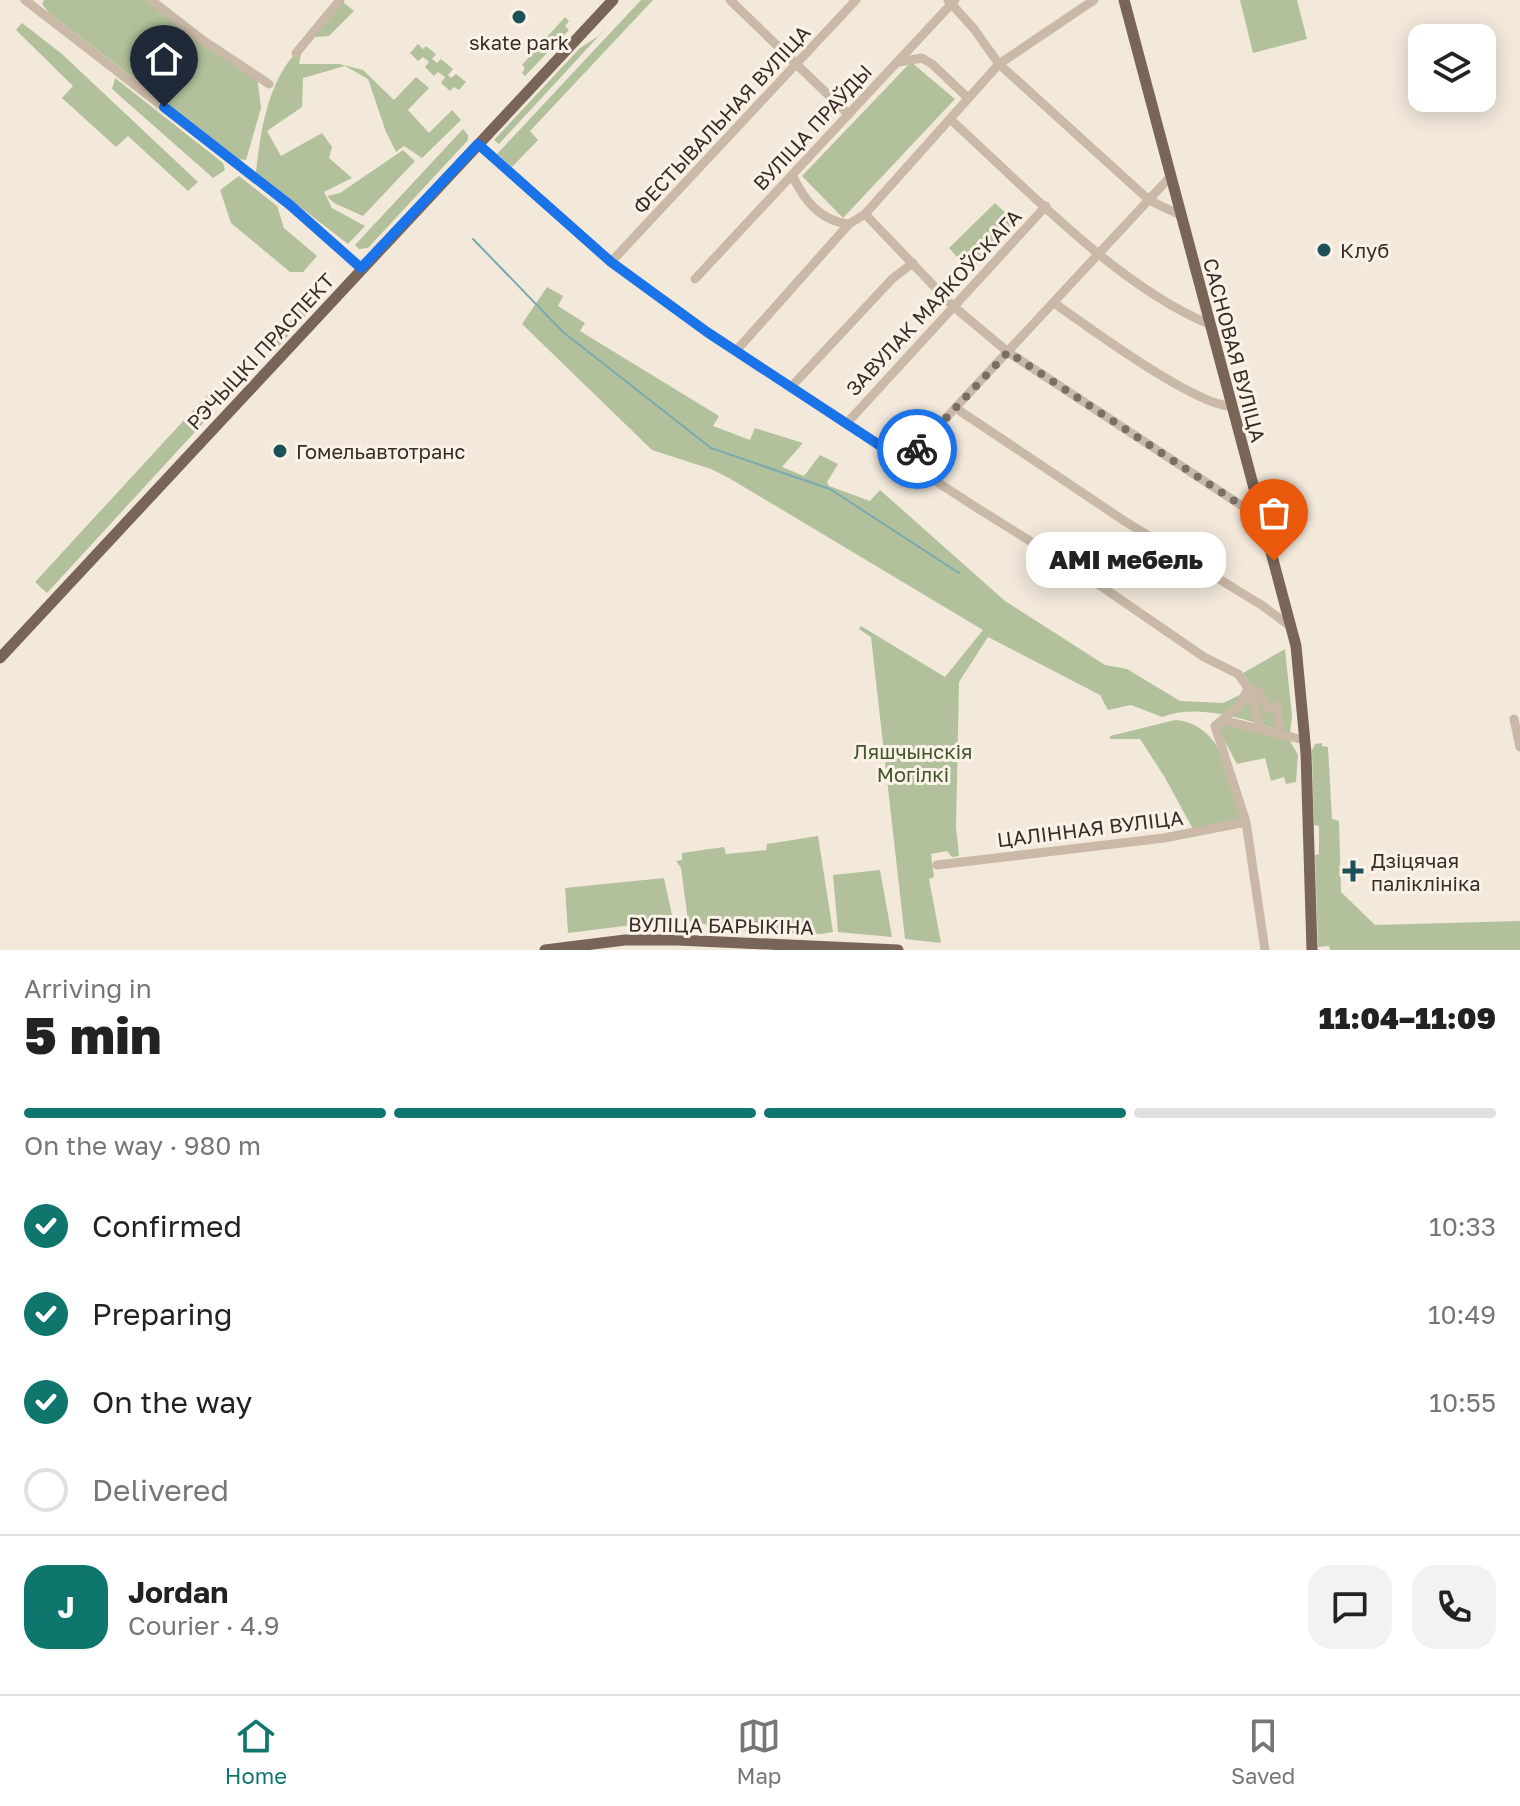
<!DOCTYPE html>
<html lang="en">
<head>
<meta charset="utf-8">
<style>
  body { margin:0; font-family:"Golos Text",sans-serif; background:#f2f2f2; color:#222; height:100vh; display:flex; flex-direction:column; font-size:30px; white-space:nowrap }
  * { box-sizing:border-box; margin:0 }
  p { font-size:26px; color:#767676 }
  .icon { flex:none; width:44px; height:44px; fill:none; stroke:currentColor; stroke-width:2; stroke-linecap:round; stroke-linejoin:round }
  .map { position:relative; height:950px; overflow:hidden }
  .side { display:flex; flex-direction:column; background:#fff; flex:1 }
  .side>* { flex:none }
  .tools { position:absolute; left:1408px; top:24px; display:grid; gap:16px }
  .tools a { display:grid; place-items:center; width:88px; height:88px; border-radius:16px; background:#fff; box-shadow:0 4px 20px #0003; font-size:40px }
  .pin { position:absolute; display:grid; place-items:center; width:68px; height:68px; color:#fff; margin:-82px -34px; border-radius:50% 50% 50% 0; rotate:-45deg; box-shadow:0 0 8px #0007 }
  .pin .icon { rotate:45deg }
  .courier { position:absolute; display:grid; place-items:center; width:80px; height:80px; margin:-40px; border:6px solid #1a73e8; border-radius:50%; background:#fff; color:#222; box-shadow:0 2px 10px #0007 }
  .bubble { position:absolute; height:56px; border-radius:24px; background:#fff; box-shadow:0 4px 20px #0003; font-size:26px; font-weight:800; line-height:56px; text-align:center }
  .head em { font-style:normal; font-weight:800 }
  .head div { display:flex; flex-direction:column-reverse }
  .head { display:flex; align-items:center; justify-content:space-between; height:136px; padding:0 24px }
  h1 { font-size:52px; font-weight:800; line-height:60px }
  .bar { display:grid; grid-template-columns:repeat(4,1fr); gap:12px 8px; align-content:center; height:96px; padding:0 24px }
  .bar i { height:10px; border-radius:6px; background:#e0e0e0 }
  .bar .on { background:#0f766e }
  .bar p { grid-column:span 4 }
  .line { display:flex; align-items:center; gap:20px; padding:0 24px; border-top:2px solid #e0e0e0 }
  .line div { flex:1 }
  .round { display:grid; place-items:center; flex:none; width:84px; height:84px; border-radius:24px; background:#f2f2f2 }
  ol { padding:0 24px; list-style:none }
  li { display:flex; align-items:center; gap:24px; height:88px }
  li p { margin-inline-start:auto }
  li .icon { padding:8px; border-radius:50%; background:#0f766e; color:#fff; stroke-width:4 }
  li:last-child { color:#767676 }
  li i { width:44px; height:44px; border:4px solid #e0e0e0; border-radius:50% }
  .tabs { display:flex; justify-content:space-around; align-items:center; height:112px; border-top:2px solid #e0e0e0; background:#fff; font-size:22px; color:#767676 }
  .tabs a { display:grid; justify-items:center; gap:4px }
  .tabs .on { color:#0f766e }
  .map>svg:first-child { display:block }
  .green { fill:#b2c19b }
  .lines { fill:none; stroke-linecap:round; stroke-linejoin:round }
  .stream { stroke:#79aab0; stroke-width:2 }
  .minor { stroke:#cab9a7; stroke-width:9 }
  .major { stroke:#796558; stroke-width:11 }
  .done { stroke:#786f67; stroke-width:8; stroke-dasharray:0 14.4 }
  .route { stroke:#1a73e8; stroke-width:10 }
  .poi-dot { fill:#1c5159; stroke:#faf2e7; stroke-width:3 }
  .labels { text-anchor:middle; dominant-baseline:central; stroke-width:6; stroke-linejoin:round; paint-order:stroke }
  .poi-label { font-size:20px; fill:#372d28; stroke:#faf2e7; text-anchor:start }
  .street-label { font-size:20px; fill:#372d28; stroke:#faf2e7 }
  .park-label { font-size:20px; fill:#43552b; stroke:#faf2e7 }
</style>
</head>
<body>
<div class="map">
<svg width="1520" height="950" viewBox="0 0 1520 950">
  <rect width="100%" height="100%" fill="#f2e9db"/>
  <path class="green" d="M44 0H146L257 76 261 108 246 160 239 159 49 13 42 4Z
    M641 0H653L530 131 538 140 512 167 497 154Z
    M1240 0H1297L1307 39 1253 53Z
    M343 2 354 11 329 36 315 37 301 54 299 64H339L363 70 394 100 416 77 429 88 408 110 429 133 452 110 461 120 422 158 404 146 396 152 386 132 368 79 345 66 303 78 302 107 267 131 281 156 322 133 332 147 329 158 352 178 324 192 332 208 365 226 348 244 256 173C260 136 266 92 289 61 306 40 326 21 343 2Z
    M565 17 569 21 565 26 569 30 525 76 522 73 525 68 522 65Z
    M22 23 62 54 198 182 188 191 128 136 116 147 62 98 73 86 16 30Z
    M608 26 499 144 494 140 580 48 597 37Z
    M418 44 423 49 426 46 436 54 432 59 437 63 441 59 453 69 448 75 451 78 456 74 466 82 459 90 454 87 450 91 441 83 445 77 438 72 434 76 425 67 429 62 423 57 418 61 410 53Z
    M911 62 955 99 843 218 802 176Z
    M115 78 223 163 225 170 213 178 112 89Z
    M463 129 468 135V140L368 248 359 249 355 245Z
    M403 150 415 161 363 216 334 203 327 196 340 193Z
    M239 176 277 206 284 228 317 256 303 272H290L231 223 220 190Z
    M995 203 1015 222 970 271 949 248Z
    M547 287 563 296 558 306 585 323 580 331 719 416 713 426 750 440 755 428 803 443 782 467 804 476 820 455 838 464 827 482 829 486 870 501 880 490 1005 601 1105 665 1127 669 1180 701 1223 703 1240 695 1249 682 1243 673 1285 649 1292 716 1290 733C1250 722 1203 702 1162 717L1131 705 1108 710 1100 695 988 637 959 682 956 827 959 856 952 857 947 851 931 854 934 877 929 879 941 943 905 939 871 637 859 629 861 626 945 677 983 630 729 478 711 469 652 450 522 324Z
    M306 291 318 302 273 353 269 349 298 310 296 301Z
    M209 393 218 402 203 419 205 421 47 593 35 582Z
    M1175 720C1224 724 1231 781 1242 819L1193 829 1164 776 1140 739H1110V736Z
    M1224 724 1289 739 1298 755 1296 782 1286 784 1284 777 1271 781 1265 758 1237 764 1218 729Z
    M1322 743V746L1328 747 1332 819 1339 821 1341 892 1375 925 1520 921V950H1330L1329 946 1318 947 1315 855 1319 854V826L1314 825 1312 750 1315 744Z
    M818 836 833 932 821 934 742 931 688 921 681 868 676 861 682 860V853L724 847 726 854 766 850 767 844Z
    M880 870 892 937 838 932 833 875Z
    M664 878 673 920 568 933 565 888Z"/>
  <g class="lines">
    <path class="stream" d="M473 239 563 332 711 448 830 489 959 573"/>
    <path class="minor" d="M25 0 290 205 361 268
      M151 0 204 41 269 84
      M730 0 847 113
      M948 0 974 29 999 64 1149 200 1180 215
      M296 53 340 0
      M899 62 922 58 932 64 968 98
      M950 119C1024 186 1117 286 1209 324
      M478 144 611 262 707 332 974 506 1089 578 1204 657 1238 674 1248 688 1261 729
      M792 175C804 200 820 221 849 224
      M865 214 953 306 1008 352 1262 519
      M611 262 856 0
      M695 279 955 0
      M1054 303C1087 326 1195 406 1231 406
      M736 351 849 224 865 214 999 64 1094 0
      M791 387 893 278 913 263
      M957 409 1126 522 1263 606 1291 627
      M847 423 1046 206
      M905 462 1170 177
      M1514 719 1520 747
      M1222 720 1240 705 1248 688 1259 693 1268 708 1277 706 1279 733
      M937 865 1164 838 1246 822
      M1265 950 1246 822 1215 726 1222 720 1304 740"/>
    <path class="major" d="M1124 0 1296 646 1306 753 1312 950
      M0 658 613 0
      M545 950 625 940H677L898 950"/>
  </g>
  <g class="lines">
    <path class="done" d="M917 449 1008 352 1262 519 1274 561"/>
    <path class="route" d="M164 107 290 205 361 268 478 144 611 262 707 332 905 462 917 449"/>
  </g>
  <g class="poi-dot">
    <circle cx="519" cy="17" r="8"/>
    <circle cx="1324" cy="250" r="8"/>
    <circle cx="280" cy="451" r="8"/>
    <path d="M1349 859h8v8h8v8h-8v8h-8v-8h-8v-8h8z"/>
  </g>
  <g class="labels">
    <g class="poi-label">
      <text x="519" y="42" text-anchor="middle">skate park</text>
      <text x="1340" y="250">Клуб</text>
      <text x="296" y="451">Гомельавтотранс</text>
      <text x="1371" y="860">Дзіцячая<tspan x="1371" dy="23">паліклініка</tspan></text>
    </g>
    <g class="street-label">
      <text transform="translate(721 119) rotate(-47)">ФЕСТЫВАЛЬНАЯ ВУЛІЦА</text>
      <text transform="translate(812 127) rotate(-47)">ВУЛІЦА ПРАЎДЫ</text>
      <text transform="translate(933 302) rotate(-47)">ЗАВУЛАК МАЯКОЎСКАГА</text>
      <text transform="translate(1235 350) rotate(75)">САСНОВАЯ ВУЛІЦА</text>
      <text transform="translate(260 351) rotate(-47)">РЭЧЫЦКІ ПРАСПЕКТ</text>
      <text transform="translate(1090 828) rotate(-7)">ЦАЛІННАЯ ВУЛІЦА</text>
      <text transform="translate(721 925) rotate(1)">ВУЛІЦА БАРЫКІНА</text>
    </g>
    <g class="park-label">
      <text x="913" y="751">Ляшчынскія<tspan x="913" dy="23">Могілкі</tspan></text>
    </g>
  </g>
</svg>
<div class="tools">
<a><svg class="icon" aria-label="layers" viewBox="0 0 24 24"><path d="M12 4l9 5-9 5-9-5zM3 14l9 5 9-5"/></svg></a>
</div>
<div class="pin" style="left:1274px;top:561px;background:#ea580c"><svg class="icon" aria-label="bag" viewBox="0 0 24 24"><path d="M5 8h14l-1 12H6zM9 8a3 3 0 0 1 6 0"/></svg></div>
<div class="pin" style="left:164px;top:107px;background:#1f2937"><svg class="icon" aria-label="home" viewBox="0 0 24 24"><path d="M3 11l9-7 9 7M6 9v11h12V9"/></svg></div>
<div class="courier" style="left:917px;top:449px"><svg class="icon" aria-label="bike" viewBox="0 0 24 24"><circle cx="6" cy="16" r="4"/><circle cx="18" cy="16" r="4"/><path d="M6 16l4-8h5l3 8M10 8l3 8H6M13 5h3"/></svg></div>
<div class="bubble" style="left:1026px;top:532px;width:200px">AMI мебель</div>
</div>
<section class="side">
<div class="head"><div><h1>5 min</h1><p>Arriving in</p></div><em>11:04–11:09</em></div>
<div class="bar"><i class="on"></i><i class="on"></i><i class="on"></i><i></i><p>On the way · 980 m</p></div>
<ol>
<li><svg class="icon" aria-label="check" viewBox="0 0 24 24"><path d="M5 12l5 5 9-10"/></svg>Confirmed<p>10:33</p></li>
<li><svg class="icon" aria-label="check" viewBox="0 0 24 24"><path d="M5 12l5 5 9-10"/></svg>Preparing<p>10:49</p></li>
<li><svg class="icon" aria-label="check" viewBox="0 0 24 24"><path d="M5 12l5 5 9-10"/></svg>On the way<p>10:55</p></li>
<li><i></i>Delivered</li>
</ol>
<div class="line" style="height:144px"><b class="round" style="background:#0f766e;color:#fff">J</b><div><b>Jordan</b><p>Courier · 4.9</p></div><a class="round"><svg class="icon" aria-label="chat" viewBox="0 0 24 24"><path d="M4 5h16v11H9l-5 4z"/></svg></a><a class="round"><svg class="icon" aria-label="phone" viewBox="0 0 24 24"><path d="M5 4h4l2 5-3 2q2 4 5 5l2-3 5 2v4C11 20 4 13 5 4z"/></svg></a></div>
</section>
<nav class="tabs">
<a class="on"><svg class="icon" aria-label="home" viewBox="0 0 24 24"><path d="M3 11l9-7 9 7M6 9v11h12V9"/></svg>Home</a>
<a><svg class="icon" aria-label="map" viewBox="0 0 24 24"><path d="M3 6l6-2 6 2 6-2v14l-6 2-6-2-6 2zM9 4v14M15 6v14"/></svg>Map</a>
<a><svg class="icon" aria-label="saved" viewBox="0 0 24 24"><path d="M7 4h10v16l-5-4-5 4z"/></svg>Saved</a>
</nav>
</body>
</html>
